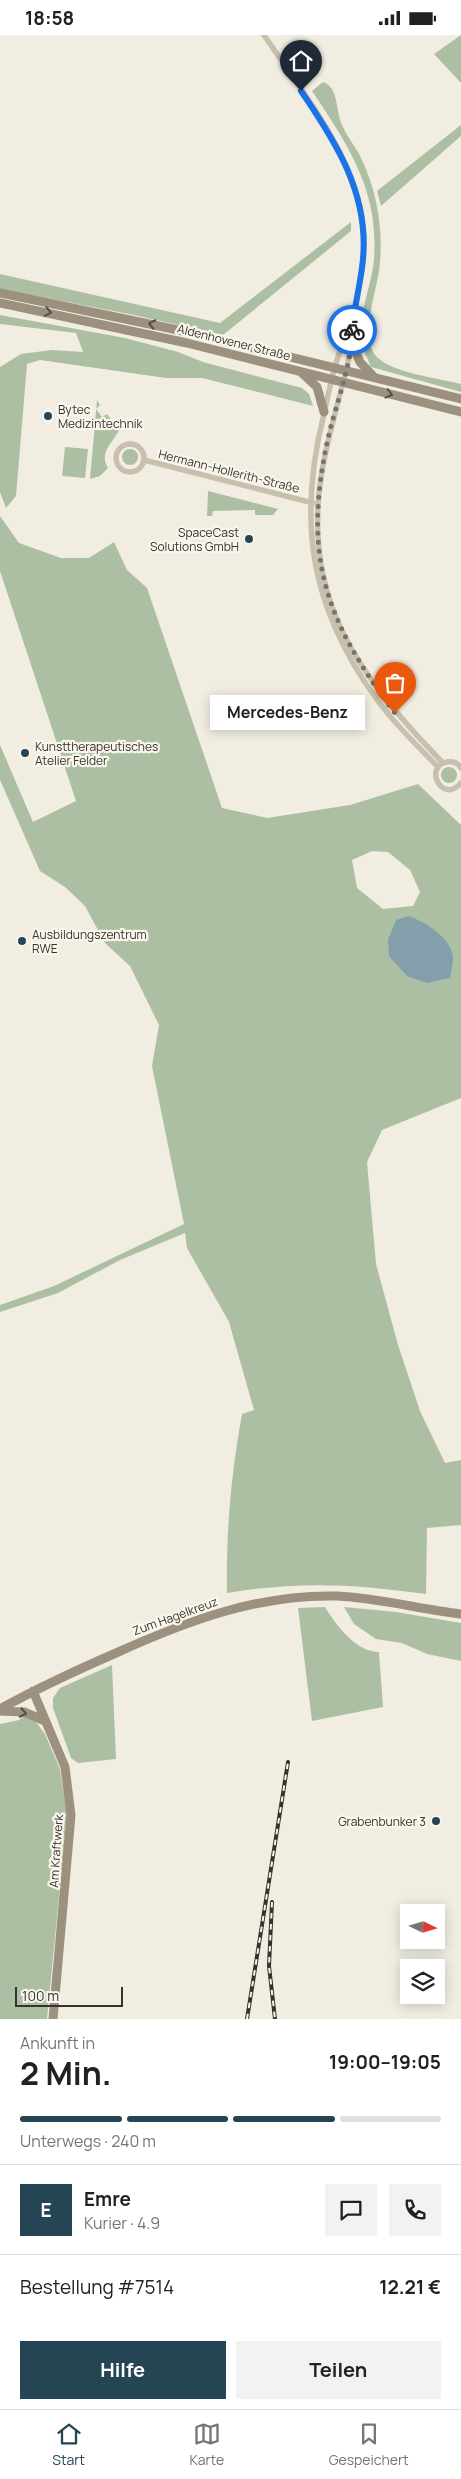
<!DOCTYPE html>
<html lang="de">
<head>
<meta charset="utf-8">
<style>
  body { margin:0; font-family:Manrope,sans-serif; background:#f2f2f2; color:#202124; height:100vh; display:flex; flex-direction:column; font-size:19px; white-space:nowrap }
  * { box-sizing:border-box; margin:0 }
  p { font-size:16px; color:#757577 }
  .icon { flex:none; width:28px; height:28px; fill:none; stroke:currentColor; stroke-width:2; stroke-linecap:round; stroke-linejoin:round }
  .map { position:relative; height:1984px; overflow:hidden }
  .drawer { display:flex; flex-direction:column; background:#fff; flex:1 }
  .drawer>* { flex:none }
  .needle { width:32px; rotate:95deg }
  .fabs { position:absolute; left:400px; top:1869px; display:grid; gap:10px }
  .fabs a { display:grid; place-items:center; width:45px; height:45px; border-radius:0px; background:#fff; box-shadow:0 2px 12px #0003; font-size:25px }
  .scale { position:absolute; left:15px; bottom:12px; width:108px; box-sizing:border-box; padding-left:5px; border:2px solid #37322b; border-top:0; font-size:14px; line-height:18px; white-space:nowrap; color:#37322b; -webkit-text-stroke:4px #f9f6ed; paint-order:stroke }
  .pin { position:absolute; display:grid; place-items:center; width:42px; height:42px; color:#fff; margin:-51px -21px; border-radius:50% 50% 50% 0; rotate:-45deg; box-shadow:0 0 5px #0007 }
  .pin .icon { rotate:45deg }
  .courier { position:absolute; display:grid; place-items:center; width:50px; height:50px; margin:-25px; border:4px solid #1a73e8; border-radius:50%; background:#fff; color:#222; box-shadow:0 1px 6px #0007 }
  .bubble { position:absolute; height:35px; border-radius:0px; background:#fff; box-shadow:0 2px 12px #0003; font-size:16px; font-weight:700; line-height:35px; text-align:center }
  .summary em { font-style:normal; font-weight:700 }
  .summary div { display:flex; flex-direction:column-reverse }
  .summary { display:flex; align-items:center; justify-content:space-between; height:85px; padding:0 20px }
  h1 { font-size:32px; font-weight:700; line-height:38px }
  .bar { display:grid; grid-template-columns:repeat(4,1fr); gap:8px 5px; align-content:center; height:60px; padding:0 20px }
  .bar i { height:6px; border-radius:4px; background:#e0e0e0 }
  .bar .active { background:#254555 }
  .bar p { grid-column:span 4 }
  .line { display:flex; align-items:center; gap:12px; padding:0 20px; border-top:1px solid #e0e0e0 }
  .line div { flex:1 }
  .round { display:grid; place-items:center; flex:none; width:52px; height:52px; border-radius:0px; background:#f2f2f2 }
  .primary-button { display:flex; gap:10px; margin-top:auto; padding:10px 20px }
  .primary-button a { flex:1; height:58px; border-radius:0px; background:#254555; color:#fff; font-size:20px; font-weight:700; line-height:58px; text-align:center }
  .primary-button a+a { background:#f2f2f2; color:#202124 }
  .status { display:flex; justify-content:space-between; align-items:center; height:35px; padding:0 25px; background:#fff; direction:ltr }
  .status svg { height:14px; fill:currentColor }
  .tab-bar { display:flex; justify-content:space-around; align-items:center; height:70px; border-top:1px solid #e0e0e0; background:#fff; font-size:14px; color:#757577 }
  .tab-bar a { display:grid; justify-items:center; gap:2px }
  .tab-bar .active { color:#254555 }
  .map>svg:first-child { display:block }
  .green { fill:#adbfa2; fill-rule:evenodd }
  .water { fill:#829fab }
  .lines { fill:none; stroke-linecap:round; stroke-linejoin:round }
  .street { stroke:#c8c0ad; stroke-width:5.5 }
  .secondary { stroke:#9c917f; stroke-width:9 }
  .rail-casing { stroke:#37322b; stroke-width:4 }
  .rail { stroke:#f9f6ed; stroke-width:2; stroke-dasharray:5.5; stroke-linecap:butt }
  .oneway { stroke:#554e44 }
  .done { stroke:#78736b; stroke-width:5; stroke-dasharray:0 9 }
  .route { stroke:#1a73e8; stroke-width:6 }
  .poi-dot { fill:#254555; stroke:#f9f6ed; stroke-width:2 }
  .labels { text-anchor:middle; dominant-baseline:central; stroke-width:4.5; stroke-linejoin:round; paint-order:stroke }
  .street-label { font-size:12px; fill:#37322b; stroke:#f9f6ed }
  .poi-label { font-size:12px; fill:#37322b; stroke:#f9f6ed; text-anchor:start }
</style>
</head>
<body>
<div class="status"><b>18:58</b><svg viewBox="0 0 49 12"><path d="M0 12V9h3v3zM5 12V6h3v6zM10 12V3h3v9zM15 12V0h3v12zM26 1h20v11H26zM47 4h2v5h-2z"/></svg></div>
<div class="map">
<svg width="461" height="1984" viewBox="0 0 461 1984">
  <rect width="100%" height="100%" fill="#f1ede1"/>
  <path class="green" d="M461 0V48L434 19Z
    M323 47C340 53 335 78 343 92 348 104 357 113 362 125 378 159 384 199 379 236 376 257 360 303 376 321 391 338 438 343 461 349V357L371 332C368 324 363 315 361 307 357 281 372 251 374 224 379 155 348 110 312 56Z
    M461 90V101L381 171 377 156Z
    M351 187V196L223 300 134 280 0 254V239L220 288Z
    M0 280 125 303 178 317 203 327 302 353 309 359 313 371 202 343H166L40 325 27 329 16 461 6 473 0 457V332L21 319 52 315 83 317 76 298 0 289Z
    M97 365 100 370 96 374 102 382 107 379 119 395C114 407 98 417 108 433L100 441 90 444Z
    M65 412 88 414 85 443 62 441Z
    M122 422a8 8 0 1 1 16 0a8 8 0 1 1-16 0Z
    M208 456 278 474 273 480H255V475L213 476 212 481H207Z
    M0 481 19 508 61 523H89L114 507 127 535 147 553 222 773 267 783 350 770 418 749 461 790V1063L382 1095 367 1127 376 1229 398 1310 420 1376 445 1428 461 1425V1490L427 1493 426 1559C354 1549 298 1546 227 1558 226 1496 231 1440 242 1379L254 1375 229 1287 187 1213 185 1198 120 1225 58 1258 0 1277V1270L54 1251 184 1189 152 1031 159 990 130 931 105 908 85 871 65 852 40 836 0 745V710L33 787 76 766 0 536ZM372 816 388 817 410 835 420 857 413 871 383 874 357 853 352 825Z
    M441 740a8 8 0 1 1 16 0a8 8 0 1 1-16 0Z
    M325 1572C336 1590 356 1617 379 1617L383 1672 312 1686 298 1573Z
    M344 1572 396 1577 461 1588V1626L427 1619 402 1608 376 1604 354 1589Z
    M112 1630 116 1724 78 1728 71 1723 53 1673V1663L60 1653Z
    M24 1681 34 1684 45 1699 60 1734 67 1780 47 1984H0V1689L19 1685Z"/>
  <path class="water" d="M409 881C425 887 452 903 453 923 453 929 451 936 450 943L427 948 407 941 389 921 388 905 396 885Z"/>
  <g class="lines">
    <path class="street" d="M264 0C304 60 365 132 364 207 364 242 352 275 352 309 343 354 328 397 321 442 302 567 361 643 443 728
      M352 293C336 314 330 353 324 379 297 486 310 571 375 662 393 688 417 710 438 732
      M116 423a14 14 0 1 1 28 0a14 14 0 1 1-28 0Z
      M144 425 313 468
      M461 733C458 728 453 726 447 727 423 731 442 770 461 748"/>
    <path class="secondary" d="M0 258 197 299 461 364
      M0 268 187 308 461 377
      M352 309 360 327 375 343
      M302 338 317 352 324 377
      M33 1656 65 1732 71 1780 53 1984
      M0 1674C38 1653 77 1635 116 1618 187 1586 258 1559 337 1561 379 1563 419 1574 461 1579
      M0 1676 24 1677 45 1686"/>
    <defs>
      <path id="rail" d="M272 1867 269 1931 275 1984
        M247 1984 288 1727"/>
    </defs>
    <use href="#rail" class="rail-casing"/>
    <use href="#rail" class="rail"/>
  </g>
  <defs><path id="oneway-chevron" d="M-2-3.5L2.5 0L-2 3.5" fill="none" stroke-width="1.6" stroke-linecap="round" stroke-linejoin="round" transform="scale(1.25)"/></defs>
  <g class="oneway">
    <use href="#oneway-chevron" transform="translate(48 277) rotate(11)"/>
    <use href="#oneway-chevron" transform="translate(152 289) rotate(-168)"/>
    <use href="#oneway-chevron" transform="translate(389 359) rotate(14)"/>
    <use href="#oneway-chevron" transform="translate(23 1678) rotate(11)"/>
  </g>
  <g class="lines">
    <path class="done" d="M352 295C352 329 337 366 329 399 302 518 323 583 395 678"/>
    <path class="route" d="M301 56C336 107 369 159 363 224 361 248 354 271 352 295"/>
  </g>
  <g class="poi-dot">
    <circle cx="48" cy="381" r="5"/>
    <circle cx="249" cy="504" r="5"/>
    <circle cx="25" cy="718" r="5"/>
    <circle cx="22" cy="906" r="5"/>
    <circle cx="436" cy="1786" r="5"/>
  </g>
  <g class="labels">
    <g class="street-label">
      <text transform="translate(234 307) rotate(14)">Aldenhovener Straße</text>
      <text transform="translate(229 436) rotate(14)">Hermann-Hollerith-Straße</text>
      <text transform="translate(175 1581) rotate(-20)">Zum Hagelkreuz</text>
      <text transform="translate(56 1816) rotate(-86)">Am Kraftwerk</text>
    </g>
    <g class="poi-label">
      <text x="58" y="374">Bytec<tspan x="58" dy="14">Medizintechnik</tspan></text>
      <text x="239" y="497" text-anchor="end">SpaceCast<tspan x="239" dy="14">Solutions GmbH</tspan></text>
      <text x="35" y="711">Kunsttherapeutisches<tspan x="35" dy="14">Atelier Felder</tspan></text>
      <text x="32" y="899">Ausbildungszentrum<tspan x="32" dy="14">RWE</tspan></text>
      <text x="426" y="1786" text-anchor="end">Grabenbunker 3</text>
    </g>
  </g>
</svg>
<div class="fabs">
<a><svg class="needle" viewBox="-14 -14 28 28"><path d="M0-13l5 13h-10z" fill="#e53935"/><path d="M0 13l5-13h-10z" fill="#757577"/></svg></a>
<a><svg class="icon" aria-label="layers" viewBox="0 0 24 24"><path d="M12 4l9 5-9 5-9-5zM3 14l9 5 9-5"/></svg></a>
</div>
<div class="scale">100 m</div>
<div class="pin" style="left:395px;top:678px;background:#ea580c"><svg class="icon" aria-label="bag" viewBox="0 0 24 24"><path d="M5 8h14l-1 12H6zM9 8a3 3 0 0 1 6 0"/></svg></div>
<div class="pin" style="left:301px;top:56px;background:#1f2937"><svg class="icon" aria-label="home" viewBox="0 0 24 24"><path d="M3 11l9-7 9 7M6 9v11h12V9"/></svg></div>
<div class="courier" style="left:352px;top:295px"><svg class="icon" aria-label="bike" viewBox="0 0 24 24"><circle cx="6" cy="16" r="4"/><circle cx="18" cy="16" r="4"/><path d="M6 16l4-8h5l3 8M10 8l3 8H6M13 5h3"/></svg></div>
<div class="bubble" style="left:210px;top:660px;width:155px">Mercedes-Benz</div>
</div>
<section class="drawer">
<div class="summary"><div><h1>2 Min.</h1><p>Ankunft in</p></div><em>19:00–19:05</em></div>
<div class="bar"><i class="active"></i><i class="active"></i><i class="active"></i><i></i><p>Unterwegs · 240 m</p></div>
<div class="line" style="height:90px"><b class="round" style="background:#254555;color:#fff">E</b><div><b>Emre</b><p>Kurier · 4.9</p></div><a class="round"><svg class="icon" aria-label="chat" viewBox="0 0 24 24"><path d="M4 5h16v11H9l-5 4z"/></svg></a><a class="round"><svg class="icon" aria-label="phone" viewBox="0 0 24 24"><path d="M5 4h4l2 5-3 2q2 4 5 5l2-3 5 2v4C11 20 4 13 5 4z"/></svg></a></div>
<div class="line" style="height:65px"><div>Bestellung #7514</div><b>12.21 €</b></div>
<div class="primary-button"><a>Hilfe</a><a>Teilen</a></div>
</section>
<nav class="tab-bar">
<a class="active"><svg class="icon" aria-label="home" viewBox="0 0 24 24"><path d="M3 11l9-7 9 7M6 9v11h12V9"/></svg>Start</a>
<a><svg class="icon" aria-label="map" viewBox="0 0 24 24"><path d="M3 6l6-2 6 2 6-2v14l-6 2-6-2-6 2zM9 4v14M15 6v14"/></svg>Karte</a>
<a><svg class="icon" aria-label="saved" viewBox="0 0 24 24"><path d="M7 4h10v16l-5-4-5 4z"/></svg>Gespeichert</a>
</nav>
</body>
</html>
